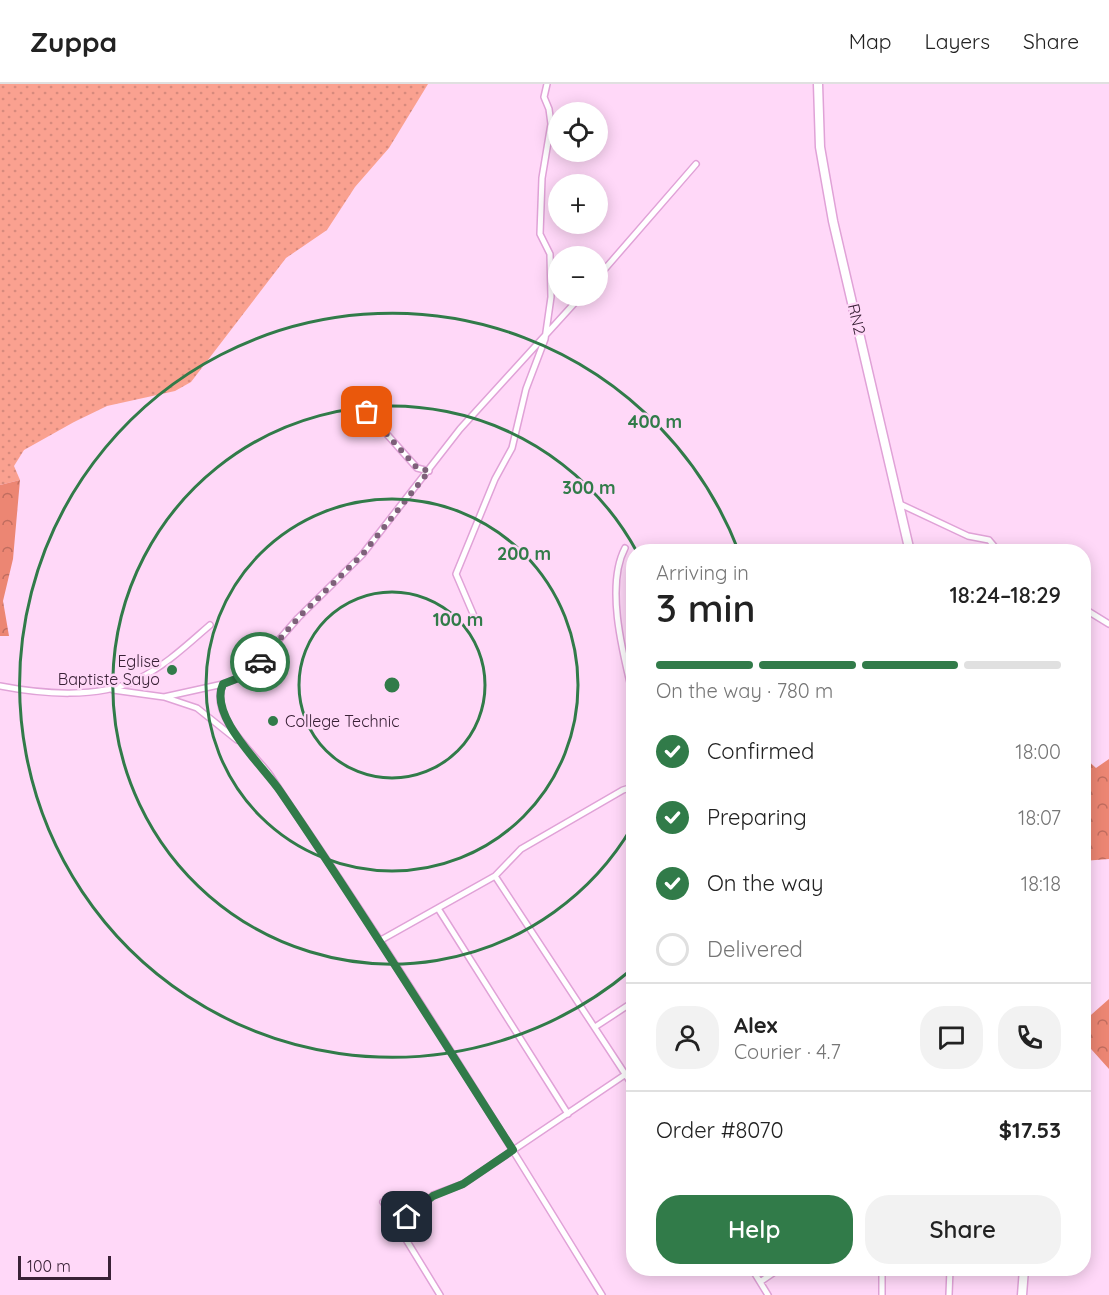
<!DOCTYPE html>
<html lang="en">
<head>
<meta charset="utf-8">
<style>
  body { margin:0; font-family:Quicksand,sans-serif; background:#f2f2f2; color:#222; height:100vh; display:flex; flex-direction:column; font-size:22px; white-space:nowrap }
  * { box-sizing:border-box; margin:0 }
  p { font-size:20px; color:#767676 }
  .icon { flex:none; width:33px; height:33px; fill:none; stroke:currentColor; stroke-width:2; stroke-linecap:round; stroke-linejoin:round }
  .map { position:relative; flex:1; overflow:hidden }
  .sheet { position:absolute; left:626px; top:460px; width:465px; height:732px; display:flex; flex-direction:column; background:#fff; border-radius:24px; box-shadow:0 3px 15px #0003 }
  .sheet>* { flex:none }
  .fabs { position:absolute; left:548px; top:18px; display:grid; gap:12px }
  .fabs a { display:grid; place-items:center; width:60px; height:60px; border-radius:50%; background:#fff; box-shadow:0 3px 15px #0003; font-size:30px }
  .scale { position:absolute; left:18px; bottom:15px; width:93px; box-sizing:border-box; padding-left:6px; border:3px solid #392136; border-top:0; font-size:16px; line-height:21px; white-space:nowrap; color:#392136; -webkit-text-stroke:4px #ffd8f8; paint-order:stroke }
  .pin { position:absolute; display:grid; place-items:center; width:51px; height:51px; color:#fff; margin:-26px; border-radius:12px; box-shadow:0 3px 9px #0006 }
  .courier { position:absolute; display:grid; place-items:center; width:60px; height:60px; margin:-30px; border:4px solid #317b49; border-radius:50%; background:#fff; color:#222; box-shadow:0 2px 8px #0007 }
  .overview em { font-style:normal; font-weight:600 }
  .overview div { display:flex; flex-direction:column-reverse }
  .overview { display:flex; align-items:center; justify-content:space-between; height:102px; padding:0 30px }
  h1 { font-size:39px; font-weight:600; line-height:45px }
  .bar { display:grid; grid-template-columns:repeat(4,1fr); gap:9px 6px; align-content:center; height:72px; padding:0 30px }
  .bar i { height:8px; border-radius:4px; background:#e0e0e0 }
  .bar .on { background:#317b49 }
  .bar p { grid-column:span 4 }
  .line { display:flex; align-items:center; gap:15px; padding:0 30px; border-top:2px solid #e0e0e0 }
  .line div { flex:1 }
  .round { display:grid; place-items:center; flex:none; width:63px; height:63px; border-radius:24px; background:#f2f2f2 }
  ol { padding:0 30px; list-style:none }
  li { display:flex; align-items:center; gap:18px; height:66px }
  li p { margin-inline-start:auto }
  li .icon { padding:6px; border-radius:50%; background:#317b49; color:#fff; stroke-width:4 }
  li:last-child { color:#767676 }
  li i { width:33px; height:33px; border:3px solid #e0e0e0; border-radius:50% }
  .button { display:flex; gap:12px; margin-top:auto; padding:12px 30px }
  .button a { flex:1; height:69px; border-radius:24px; background:#317b49; color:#fff; font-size:24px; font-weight:600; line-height:69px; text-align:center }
  .button a+a { background:#f2f2f2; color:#222 }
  header { display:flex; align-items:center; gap:36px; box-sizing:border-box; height:84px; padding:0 30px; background:#fff; border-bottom:2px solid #e0e0e0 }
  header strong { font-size:28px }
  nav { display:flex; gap:33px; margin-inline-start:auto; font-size:21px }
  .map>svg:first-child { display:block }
  .grass { fill:url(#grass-dots) }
  .forest { fill:url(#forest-crowns) }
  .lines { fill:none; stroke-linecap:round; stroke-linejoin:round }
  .street-casing { stroke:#e0a2d7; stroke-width:8 }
  .primary-casing { stroke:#e0a2d7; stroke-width:11 }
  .street { stroke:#fff; stroke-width:5 }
  .primary { stroke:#fff; stroke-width:8 }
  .done { stroke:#7e617a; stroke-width:6; stroke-dasharray:0 10.8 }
  .route { stroke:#317b49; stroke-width:8 }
  .ring { fill:none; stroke:#317b49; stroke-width:3 }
  .poi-dot { fill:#317b49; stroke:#ffd8f8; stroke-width:2 }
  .labels { text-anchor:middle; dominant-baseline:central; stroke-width:5; stroke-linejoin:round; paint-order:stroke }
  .street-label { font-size:16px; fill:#392136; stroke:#ffd8f8 }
  .poi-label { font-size:16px; fill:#392136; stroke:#ffd8f8; text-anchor:end }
  .centre { fill:#317b49; stroke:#ffd8f8; stroke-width:3 }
  .ring-label { font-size:18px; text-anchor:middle; font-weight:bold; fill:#317b49; stroke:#ffd8f8; stroke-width:5; stroke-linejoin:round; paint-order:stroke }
</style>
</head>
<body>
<header>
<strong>Zuppa</strong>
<nav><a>Map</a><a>Layers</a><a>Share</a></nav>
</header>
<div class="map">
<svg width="1109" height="1211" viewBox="0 0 1109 1211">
  <defs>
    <pattern id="grass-dots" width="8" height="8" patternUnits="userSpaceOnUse" patternTransform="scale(1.5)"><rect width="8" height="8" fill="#faa190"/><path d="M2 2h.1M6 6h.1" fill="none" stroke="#d78a7d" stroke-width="1.8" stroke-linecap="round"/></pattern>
    <pattern id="forest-crowns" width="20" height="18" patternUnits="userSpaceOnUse" patternTransform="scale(1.5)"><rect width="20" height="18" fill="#ec8673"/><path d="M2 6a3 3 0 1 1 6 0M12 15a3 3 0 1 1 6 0" fill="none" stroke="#c06d5f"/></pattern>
  </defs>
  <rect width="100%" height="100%" fill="#ffd8f8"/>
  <path class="grass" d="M0 0H428L389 64 355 103 327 146 286 174 191 298 175 307 107 322 74 338 24 366 14 382 20 396 0 401Z"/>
  <path class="forest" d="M20 396 13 475 3 517 9 552H0V401Z
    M1083 672 1096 684 1109 675V775L1083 777Z
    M1109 915V985L1083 956V938Z"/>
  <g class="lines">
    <defs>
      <path id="street" d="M597 194 696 80
        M367 328 417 384 429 387
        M900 420 968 452 989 456 999 468
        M625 464C605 502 623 570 633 611
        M1083 524 1109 540
        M477 539 456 490 495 395 512 364 526 305 545 255 551 213 550 170 540 150 542 94 551 40 549 25 544 13 547 0
        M223 600C208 631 254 669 270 691 279 705 288 719 298 733 404 889 503 1050 602 1211
        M0 602C41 610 98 615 136 596 164 583 187 561 210 541
        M113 606 164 613 197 624 237 656
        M164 613 223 600 249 590 298 534 362 471 460 345 581 212
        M495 792 633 1002
        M439 826 568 1030
        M381 856 495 792 521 765 623 706 633 703
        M595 943 633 918
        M383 1118 440 1211
        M396 1140 417 1127 433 1111 463 1100 626 990
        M752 1185 768 1211
        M882 1185V1211
        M760 1198 779 1185
        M949 1211 950 1185"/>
      <path id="primary" d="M818 0 820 63 833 137 910 468
        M1022 1211 1024 1185"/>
    </defs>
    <use href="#street" class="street-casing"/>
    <use href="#primary" class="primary-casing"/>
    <use href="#street" class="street"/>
    <use href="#primary" class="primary"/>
  </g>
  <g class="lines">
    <path class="done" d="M260 578 298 534 362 471 429 387 417 384 367 328"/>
    <path class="route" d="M260 578 249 590 223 600C208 632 263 682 280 707 361 825 436 946 513 1066L463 1100 433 1112 407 1133"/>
  </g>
  <g class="ring">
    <circle cx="392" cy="601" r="93"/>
    <circle cx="392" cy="601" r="186"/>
    <path d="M632 743A279 279 0 1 1 637 468"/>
    <path d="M631 886A372 372 0 1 1 739 468"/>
  </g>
  <g class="poi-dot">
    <circle cx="172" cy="586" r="6"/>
    <circle cx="273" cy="637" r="6"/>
  </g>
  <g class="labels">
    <g class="street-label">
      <text transform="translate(857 235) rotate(77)">RN2</text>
    </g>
    <g class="poi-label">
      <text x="160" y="577">Eglise<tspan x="160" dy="18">Baptiste Sayo</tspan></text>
      <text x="285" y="637" text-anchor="start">College Technic</text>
    </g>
  </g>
  <circle cx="392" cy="601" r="9" class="centre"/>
  <g class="ring-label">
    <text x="655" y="344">400 m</text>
    <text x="589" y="410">300 m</text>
    <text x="524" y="476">200 m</text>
    <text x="458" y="542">100 m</text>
  </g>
</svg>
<div class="fabs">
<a><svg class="icon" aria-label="locate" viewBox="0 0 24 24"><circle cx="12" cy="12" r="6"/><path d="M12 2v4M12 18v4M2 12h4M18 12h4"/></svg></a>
<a>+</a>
<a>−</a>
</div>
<div class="scale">100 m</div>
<div class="pin" style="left:367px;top:328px;background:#ea580c"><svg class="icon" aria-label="bag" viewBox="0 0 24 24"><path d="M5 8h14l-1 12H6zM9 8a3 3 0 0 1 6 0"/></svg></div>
<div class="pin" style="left:407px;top:1133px;background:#1f2937"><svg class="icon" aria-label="home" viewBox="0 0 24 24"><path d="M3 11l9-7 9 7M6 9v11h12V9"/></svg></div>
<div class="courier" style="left:260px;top:578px"><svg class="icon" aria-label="car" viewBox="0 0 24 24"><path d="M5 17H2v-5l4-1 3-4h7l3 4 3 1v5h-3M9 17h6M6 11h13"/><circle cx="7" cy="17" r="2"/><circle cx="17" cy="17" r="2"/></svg></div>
<section class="sheet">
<div class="overview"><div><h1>3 min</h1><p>Arriving in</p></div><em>18:24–18:29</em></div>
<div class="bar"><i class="on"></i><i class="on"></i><i class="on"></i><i></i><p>On the way · 780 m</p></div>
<ol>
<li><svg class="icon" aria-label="check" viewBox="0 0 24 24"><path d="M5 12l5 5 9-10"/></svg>Confirmed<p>18:00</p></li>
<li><svg class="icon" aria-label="check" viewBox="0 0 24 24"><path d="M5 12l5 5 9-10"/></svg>Preparing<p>18:07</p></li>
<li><svg class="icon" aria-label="check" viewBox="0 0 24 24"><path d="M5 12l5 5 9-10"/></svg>On the way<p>18:18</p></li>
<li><i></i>Delivered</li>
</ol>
<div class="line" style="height:108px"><a class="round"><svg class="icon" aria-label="person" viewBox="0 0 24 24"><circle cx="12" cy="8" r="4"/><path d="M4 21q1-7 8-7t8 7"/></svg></a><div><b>Alex</b><p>Courier · 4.7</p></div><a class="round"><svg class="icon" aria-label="chat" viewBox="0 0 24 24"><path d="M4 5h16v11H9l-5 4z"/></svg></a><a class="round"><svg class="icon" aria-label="phone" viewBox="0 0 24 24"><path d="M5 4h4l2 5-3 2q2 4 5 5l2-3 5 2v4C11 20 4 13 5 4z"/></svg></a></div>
<div class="line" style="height:78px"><div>Order #8070</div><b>$17.53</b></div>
<div class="button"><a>Help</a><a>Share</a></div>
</section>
</div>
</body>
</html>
